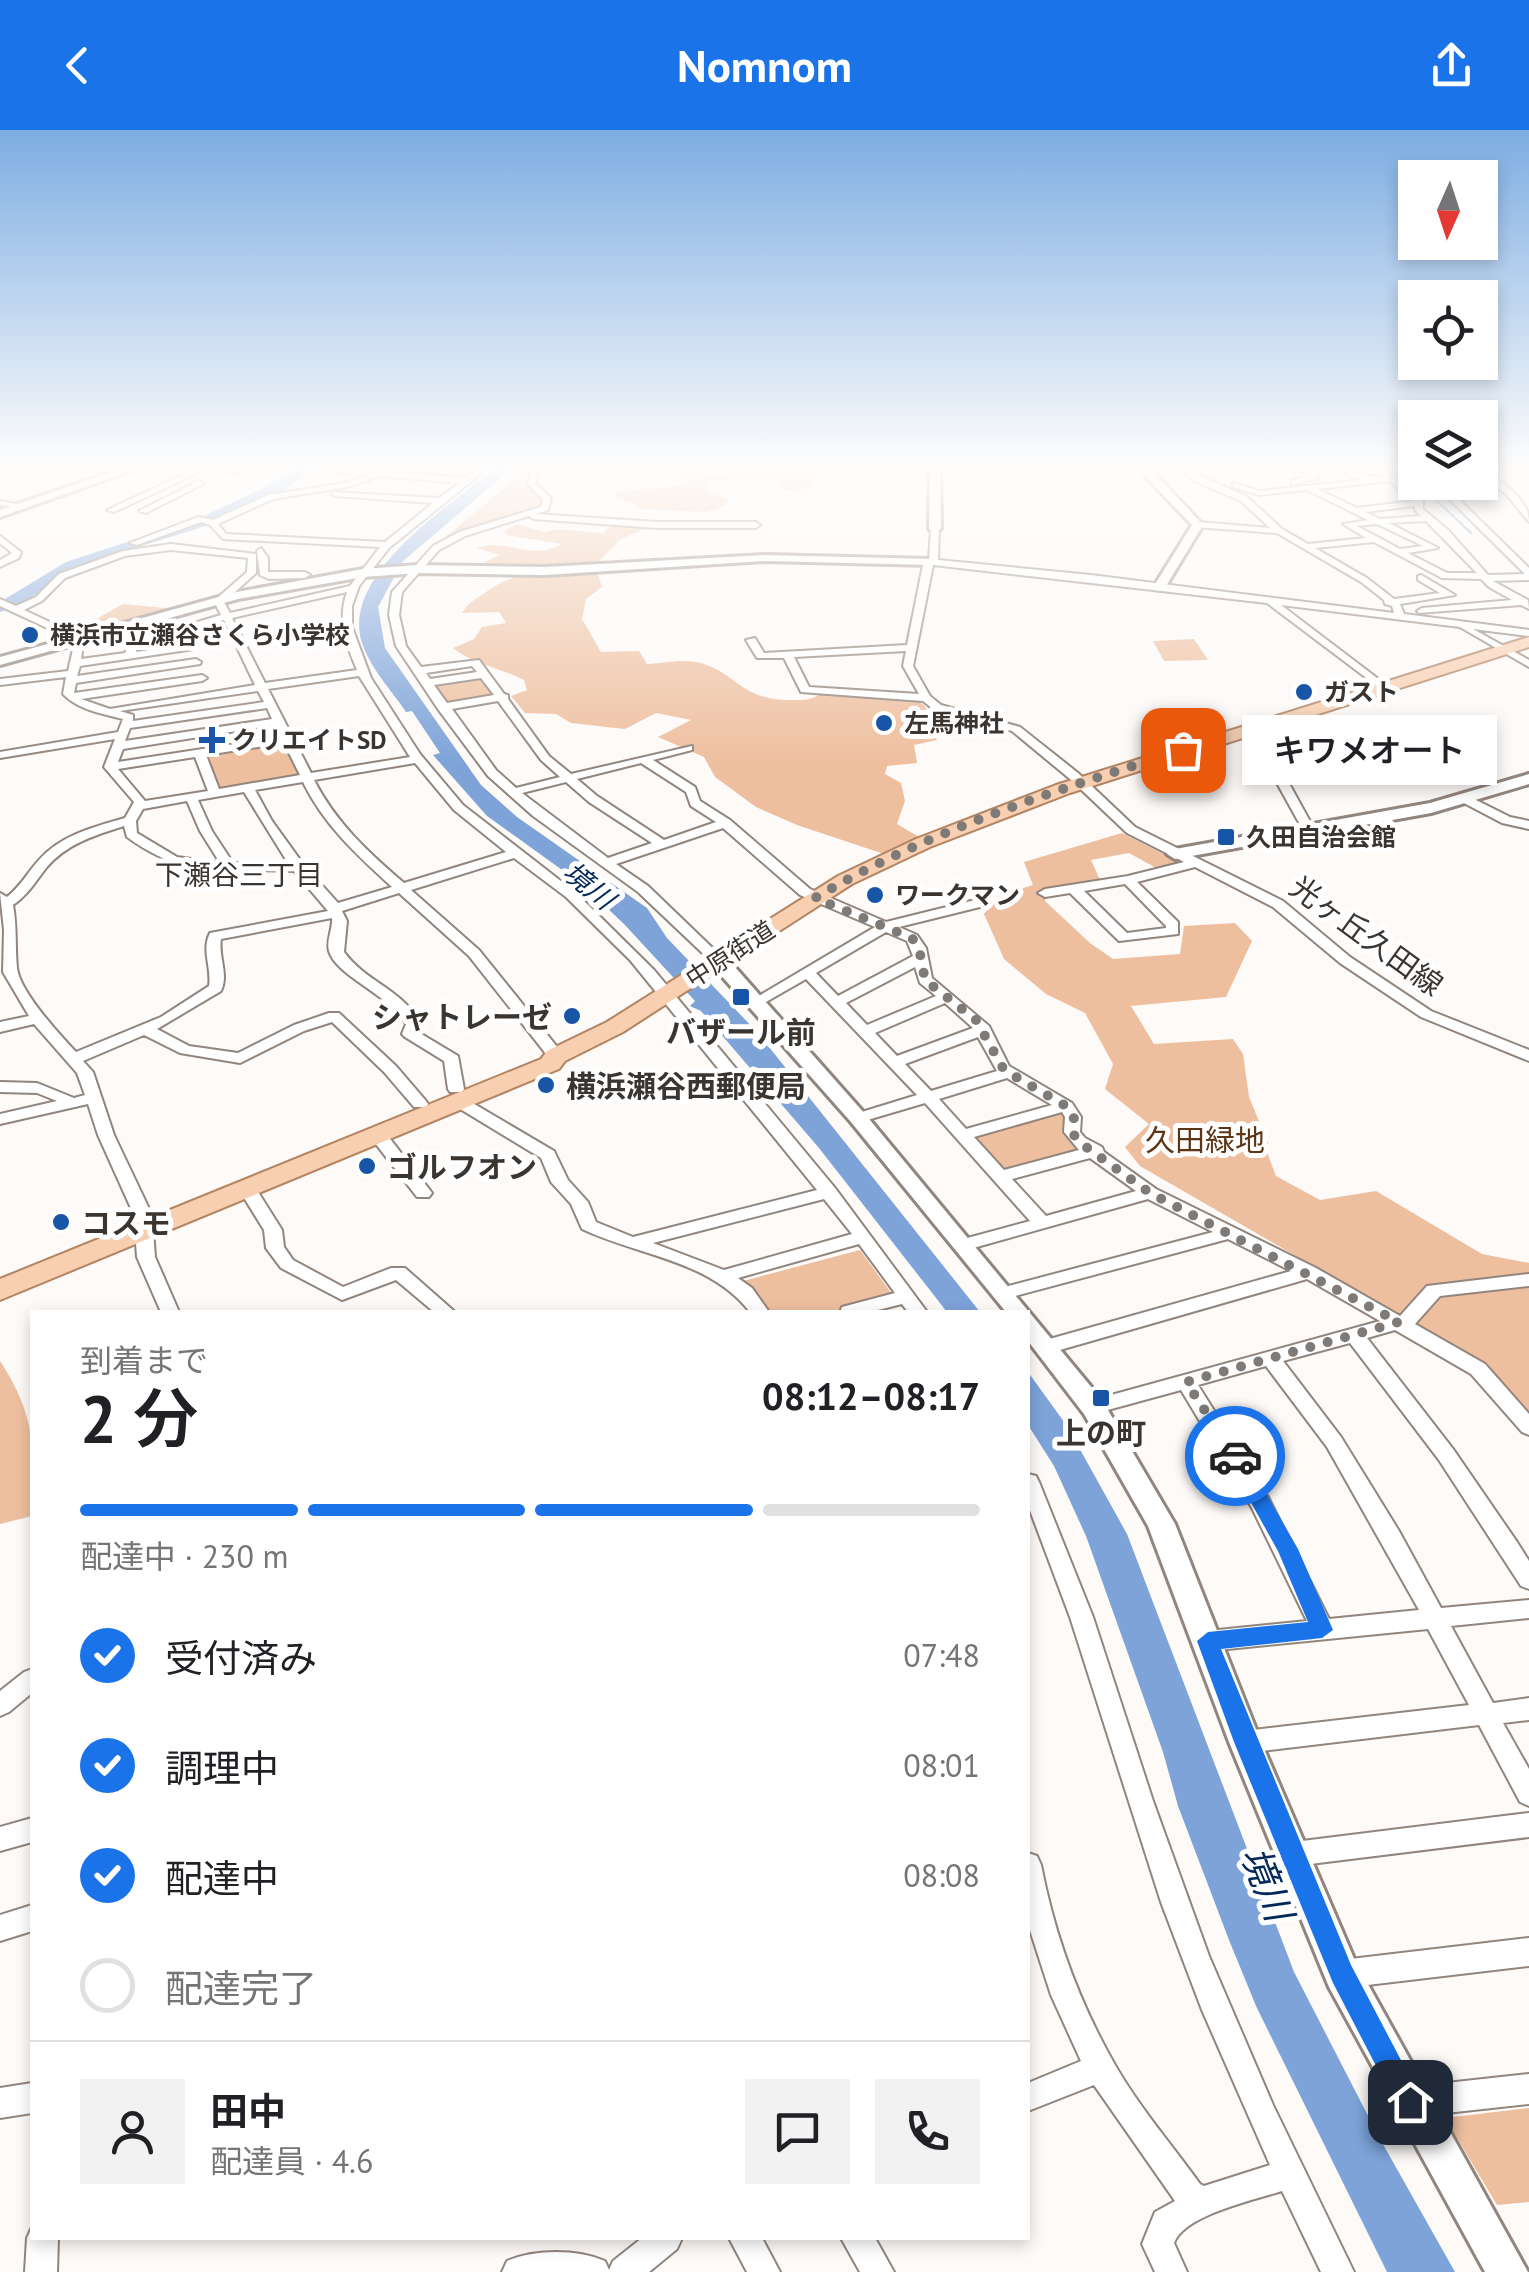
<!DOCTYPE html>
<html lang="ja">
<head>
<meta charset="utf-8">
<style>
  body { margin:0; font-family:"PT Sans","Noto Sans JP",sans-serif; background:#f2f2f2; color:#202124; height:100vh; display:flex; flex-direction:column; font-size:38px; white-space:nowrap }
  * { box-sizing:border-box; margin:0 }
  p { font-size:32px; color:#757577 }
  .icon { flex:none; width:55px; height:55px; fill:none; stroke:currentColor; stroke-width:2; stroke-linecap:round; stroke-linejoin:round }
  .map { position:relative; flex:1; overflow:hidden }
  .panel { position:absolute; left:30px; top:1180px; width:1000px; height:930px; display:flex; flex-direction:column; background:#fff; border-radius:0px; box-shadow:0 5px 15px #0003 }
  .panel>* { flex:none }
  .needle { width:65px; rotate:183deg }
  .buttons { position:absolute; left:1398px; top:30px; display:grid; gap:20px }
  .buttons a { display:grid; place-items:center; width:100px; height:100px; border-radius:0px; background:#fff; box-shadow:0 5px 15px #0003; font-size:50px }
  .pin { position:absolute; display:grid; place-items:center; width:85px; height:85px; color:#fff; margin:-42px; border-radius:20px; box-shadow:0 5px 15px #0006 }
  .courier { position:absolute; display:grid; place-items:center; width:100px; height:100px; margin:-50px; border:8px solid #1a73e8; border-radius:50%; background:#fff; color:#222; box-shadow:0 2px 12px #0007 }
  .bubble { position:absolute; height:70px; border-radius:0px; background:#fff; box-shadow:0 5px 15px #0003; font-size:32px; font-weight:600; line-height:70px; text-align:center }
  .head em { font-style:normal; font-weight:600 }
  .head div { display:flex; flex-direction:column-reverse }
  .head { display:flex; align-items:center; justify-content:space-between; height:170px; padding:0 50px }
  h1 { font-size:65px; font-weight:600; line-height:75px }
  .bar { display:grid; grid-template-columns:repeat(4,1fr); gap:15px 10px; align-content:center; height:120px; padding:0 50px }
  .bar i { height:12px; border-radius:8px; background:#e0e0e0 }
  .bar .on { background:#1a73e8 }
  .bar p { grid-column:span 4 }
  .line { display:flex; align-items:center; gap:25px; padding:0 50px; border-top:2px solid #e0e0e0 }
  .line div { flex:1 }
  .round { display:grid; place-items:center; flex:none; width:105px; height:105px; border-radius:0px; background:#f2f2f2 }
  ol { padding:0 50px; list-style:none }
  li { display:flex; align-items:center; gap:30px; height:110px }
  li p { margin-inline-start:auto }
  li .icon { padding:10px; border-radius:50%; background:#1a73e8; color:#fff; stroke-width:4 }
  li:last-child { color:#757577 }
  li i { width:55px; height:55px; border:5px solid #e0e0e0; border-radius:50% }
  header { display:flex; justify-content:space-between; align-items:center; height:130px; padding:0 50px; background:#1a73e8; color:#fff; font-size:45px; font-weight:600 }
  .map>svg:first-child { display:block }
  .green { fill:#eebf9f }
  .water { fill:#7da3d9 }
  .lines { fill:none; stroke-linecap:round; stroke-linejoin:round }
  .stream { stroke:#7da3d9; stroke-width:2.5 }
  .river { fill:#7da3d9; fill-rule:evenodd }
  .minor-casing { stroke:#92857d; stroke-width:4 }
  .tertiary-casing { stroke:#92857d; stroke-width:6 }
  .primary-casing { stroke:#b28462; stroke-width:4 }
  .minor { fill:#fff; fill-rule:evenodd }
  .tertiary { fill:#fff; fill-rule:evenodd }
  .primary { fill:#f8cfb1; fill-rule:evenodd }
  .route { fill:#1a73e8 }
  .done { stroke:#7e7a77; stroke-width:10; stroke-dasharray:0 18 }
  .poi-dot { fill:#1955a6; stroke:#fff; stroke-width:4 }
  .labels { text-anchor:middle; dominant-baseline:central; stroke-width:10; stroke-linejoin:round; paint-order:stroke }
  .far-poi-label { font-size:25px; font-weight:bold; fill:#3a3531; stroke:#fff; text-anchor:start }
  .far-street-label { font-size:25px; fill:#3a3531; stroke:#fff }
  .far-neighbourhood-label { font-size:28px; fill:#3a3531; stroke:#fff }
  .far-water-label { font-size:28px; font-style:italic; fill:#042959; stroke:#fff }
  .street-label { font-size:30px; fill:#3a3531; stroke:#fff }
  .poi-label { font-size:30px; font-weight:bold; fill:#3a3531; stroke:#fff; text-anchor:start }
  .park-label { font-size:30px; fill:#5d3616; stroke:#fff }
  .near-water-label { font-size:38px; font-style:italic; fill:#042959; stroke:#fff }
</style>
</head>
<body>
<header><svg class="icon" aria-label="back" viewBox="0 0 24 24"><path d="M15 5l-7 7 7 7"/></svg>Nomnom<svg class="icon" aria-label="share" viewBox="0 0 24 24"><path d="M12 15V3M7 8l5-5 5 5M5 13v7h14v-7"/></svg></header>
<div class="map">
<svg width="1529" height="2142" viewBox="0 0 1529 2142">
  <rect width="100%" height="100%" fill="#fdfaf8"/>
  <path class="green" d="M534 334 527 355 544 374 541 378 443 409Z
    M674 337 704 339 705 346 788 341 816 344 807 359 784 360 773 347 705 352 711 364 729 368 726 376 705 382 639 379 633 373 617 368 614 362 687 355 682 345 663 344Z
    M621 387 661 392 621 409 594 436 474 438 499 425 476 418C508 407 532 432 561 414L507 405 504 401 517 394 544 402 558 399 603 403Z
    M597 441 602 457 586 469 582 489 601 522 639 521 647 534C662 533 681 529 696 532 736 540 738 570 790 570 802 570 810 571 820 564L917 570 925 576 937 610 914 615 917 633 887 636 885 644 901 653 905 671 897 694 919 707 884 724 797 695 756 677 715 647 704 627 658 607 691 590 656 583 625 599 571 593 556 584 525 583 511 566 527 560 524 550C501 538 472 534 453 518L474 509 482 497 506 493 499 482 462 483C468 472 477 469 486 462 518 437 558 443 597 441Z
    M123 474 177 479 84 510 60 498 98 488Z
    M1194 509 1208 530 1164 531 1153 511Z
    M481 547 496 566 446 574 433 554Z
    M283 611 302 648 219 662 204 624Z
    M1122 703 1179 732 1158 739 1129 723 1091 730 1100 750 1046 758 1045 771 1090 813 1113 829 1180 824 1184 796 1235 793 1252 811 1226 867 1131 876 1154 914 1233 909 1243 924 1249 967 1268 1013V1025L1276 1046 1320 1070 1376 1061 1482 1124 1529 1133V1283L1508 1259 1381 1175 1140 1036 1125 1017 1149 994 1105 959 1113 934 1085 883 1046 864 1004 829 984 784 996 767 1033 755 1024 732Z
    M1059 982 1067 984 1081 1022 1006 1042 975 1008Z
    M860 1120 894 1167 837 1182H768L739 1152Z
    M0 1231C38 1289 33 1320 32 1386L0 1394Z
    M1529 1978V2072L1497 2075 1445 1988Z"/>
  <path class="water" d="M501 334H517L403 431 378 477 385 518 481 655 517 687 647 778 667 808 757 902 980 1182H947L819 1018 701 881 690 876 695 871 625 795 583 755 487 686 433 625 440 623 412 581 406 582C392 561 372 540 363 516 336 445 455 372 501 334Z
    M1028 1242 1067 1296 1127 1404 1294 1842 1380 2009 1455 2142H1387L1256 1876 1229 1810 1178 1676 1163 1622 1086 1406 1054 1336 1028 1295Z"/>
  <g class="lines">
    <path class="stream" d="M1393 334 1415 351
      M1417 352 1471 403"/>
    <path class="river" d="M302 334H318C253 395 158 405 80 437 51 449 31 474 0 482V472L66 432 200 388 265 357Z"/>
    <defs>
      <path id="minor" d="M137 334 238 338 242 340 238 342 139 338 135 336Z
        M333 334H342L339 337 378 341 396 334H408L390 342 466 348 484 334H493L389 418 359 456 352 476V497L371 548 420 624 463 675 575 762 654 840 835 1058 927 1182H908L902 1174 870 1182H840L842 1177 895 1163 859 1114 738 1148 752 1158 769 1182H750C710 1130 639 1126 582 1099L571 1074 551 1052 541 1028 452 974 450 971 452 968H464L554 1021 568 1050 588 1072 596 1092 633 1107 817 1060 630 830 566 767 514 728 411 760 479 820 562 923 564 926 562 929H550L469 826 399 763 342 781 347 791 344 822C367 853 399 857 422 894L418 902 458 926 464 959 462 962H450L448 959 444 931 405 907 402 904 406 894C389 864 336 846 329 821 326 810 333 799 332 788L221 809C218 827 229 844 221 861L157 899 189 916 238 923 294 895 329 883H339L396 936 426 971 428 974 426 977H414L384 942 332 892 304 901 240 933 180 923 144 905 83 931 93 942 114 1005 152 1085 155 1127 179 1182H161L137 1127 134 1085 98 1005 88 974 0 994V984L57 971 37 963 0 962V952L37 953 74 968 85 965 77 943 34 894 0 902V892L29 886 3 842 4 800 0 763 7 767C21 756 28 742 39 730 61 705 94 697 125 688L134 672 104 637 115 609 0 628V622L118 602 123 589C100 583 79 580 63 564L66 547 0 555V549L68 541 75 511 0 476V469L16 476 36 467 59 444 123 421 171 414 256 424V443L224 472 230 483 350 456 380 417 223 409 210 395 201 392 137 415 130 413 198 387 213 390 268 365 345 353 368 345 329 341ZM380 346 460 353 439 368 331 362 334 366 433 373 385 412 226 404 218 394 273 369 347 357ZM171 420 248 428 247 442 214 471 221 485 130 512 125 523 81 529 84 508 24 480 42 471 65 448 125 426ZM347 462C337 490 346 514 357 540L265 553 232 488ZM224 490 255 555 110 579 81 569 202 551 207 548 202 545 74 563 76 553 200 534 201 532 196 529 77 546 80 536 194 519V515L190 514 136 522 138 516ZM359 546 410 627 311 643 268 559ZM258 561 264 572 133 591V585L120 581ZM267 578 272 589 125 611 130 598ZM275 595 281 607 118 632 123 619ZM284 613 300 645 219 659 206 625ZM195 627 208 661 145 671 118 639ZM415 633 454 680 506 722 404 753C368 722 336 693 314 650ZM303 652C324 695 357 725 392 757L338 773 303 734 272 691 255 660ZM244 662 288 733H233L212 701 198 670ZM187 671 200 701 220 733 177 727 137 703 136 691 143 679ZM124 696 127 707C189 752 223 737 294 741L328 781 210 803C201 821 212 837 209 856L161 887 76 922C59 904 20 862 17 838 15 817 17 796 13 775 28 765 35 752 46 738 66 714 95 705 124 696ZM824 1069 852 1104 724 1140 653 1113Z
        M534 334H542L535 353 551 368 548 380 536 384 657 392H756L760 395 756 398H657L533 389 529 386 465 406 439 420 402 462 399 485 406 516 421 537 479 530 504 564 508 565V569L549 626 571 644 692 616V620L653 630 695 657 700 671 730 690 810 759 886 792 983 768 988 769V775L899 797 917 805 926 818 932 848 989 896 1009 936 1072 973 1081 987 1080 1002 1085 1008 1102 1017 1104 1022 1156 1059 1316 1138 1400 1186 1427 1156 1529 1144V1156L1440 1166 1415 1194 1485 1234 1529 1284V1305L1522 1302 1471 1244 1395 1200 1367 1208 1453 1319 1517 1412 1529 1431V1459L1521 1456 1439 1330 1350 1213 1283 1231 1341 1307 1399 1401 1441 1478 1529 1470V1488L1451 1496 1493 1573 1529 1568V1590L1503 1593 1529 1639V1676L1520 1672 1479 1595 1245 1623 1236 1620 1233 1612 1236 1604 1245 1601 1469 1575 1428 1499 1208 1521 1200 1518 1196 1511 1200 1504 1208 1501 1307 1491 1252 1378 1181 1260 1093 1284 1086 1282 1083 1277 1086 1272 1093 1270 1380 1191 1307 1149 1046 1224 1039 1222 1036 1217 1039 1212 1291 1141 1228 1109 1004 1169 997 1167 995 1163 997 1159 1213 1102 1148 1069 966 1120 960 1118 957 1114 960 1110 1030 1091 925 973 864 991H852L850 988 852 985 917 965 806 849 759 876 754 877 747 873 875 797 800 765 723 698 616 734 648 756 726 831 724 834H714L638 762 533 686 488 646 438 579 396 516 389 485 392 462 433 416 459 402 541 377 543 369 527 354ZM472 536 477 542 430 549 426 543ZM481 548 494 565 447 573 434 555ZM498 571 541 630 560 647 516 658 496 640 452 579ZM641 633 686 662 691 676 716 692 664 710 597 666 577 649ZM566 652 589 672 652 713 608 728 522 663ZM886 802 907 811 913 826 838 866 816 843ZM915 837 920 853 936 866 867 895 846 873ZM945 873 973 898 897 926 875 903ZM978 907 997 941 931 961 905 934ZM1007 948 1052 975 966 999 939 969ZM1062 982 1065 987 1064 1002 1079 1020 1004 1040 974 1007ZM1090 1028 1136 1061 1046 1086 1012 1049ZM1266 1236 1327 1317 1419 1480 1329 1489 1268 1367 1198 1255Z
        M888 334H919L939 338 935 340Z
        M1175 334H1184L1192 341 1210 334H1222L1195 343 1247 367 1282 399 1308 414 1366 408 1343 394 1368 390 1307 360 1259 365 1233 357V353L1260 361 1361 350 1334 338 1322 341V337C1345 329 1362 349 1384 347L1369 334H1378L1423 371V379L1448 400 1488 445 1525 444 1432 352H1441L1529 438V450L1493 451 1528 470 1529 479 1521 475 1419 483 1417 481 1422 478 1512 470 1489 457 1481 449 1442 448 1374 412 1315 418 1367 448 1394 469 1440 463 1418 450V446L1421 445 1455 465 1400 474 1404 484 1529 500V506L1473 499 1529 530V537L1460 497 1281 475 1385 554V558L1381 559 1267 473 933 435 913 536 930 566 941 575 1020 597 1078 643 1135 697 1283 771 1350 827 1431 881 1529 920V931L1421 887 1340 833 1273 777 1195 737 1137 752 1178 792V804L1119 811 1070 763 1045 767 1038 763 1045 759 1128 746 1184 732 1127 703 1070 649 1012 601 933 579 923 571 801 562 784 528H757L746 510 755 508 764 523 907 515 923 435 929 429 931 399 935 396 939 399 938 430 1091 445 1394 483 1392 476 1385 474 1384 470 1361 452 1277 403 1195 397 1198 392 1270 398 1241 371 1194 351ZM1389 351 1413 371 1357 378 1317 359ZM1415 376V380L1421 386 1380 389 1365 382ZM1426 391 1477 443H1447L1408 423 1438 418 1389 393ZM1377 394 1423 416 1400 419 1357 396ZM906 521 903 536 919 564 809 557 794 527ZM1125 754 1166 796V798L1127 803 1084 761Z
        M1294 334H1303L1300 337 1318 341V348L1292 355V351L1311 344 1291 340Z
        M1404 334 1415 335V340Z
        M1520 334H1529V338Z
        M1480 339C1499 349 1529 368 1529 392L1507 365 1480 345Z
        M191 341 198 343 114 382 107 380Z
        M198 351 205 353 146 383 139 381Z
        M0 371 27 376 23 378 0 375Z
        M0 406 21 422 19 428 0 437V430L12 423 0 413Z
        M261 418 268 428V442H305L310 445 305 448 269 449 260 445 257 421Z
        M1256 594H1264L1314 617 1333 633 1285 646 1313 697 1311 700H1303L1272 644 1318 631 1306 621 1256 598Z
        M1466 665 1510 687 1529 691V699L1502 693 1462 672 1460 669Z
        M378 1000 384 1001 429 1059 432 1063 429 1067H417L372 1009 370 1005 372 1001Z
        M247 1053 253 1054 282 1100 284 1117 293 1130 343 1157 391 1138H405L455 1182H434L396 1150 342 1170 281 1138 266 1118 264 1100 238 1058Z
        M1028 1344 1036 1346 1039 1352 1093 1487 1153 1671 1209 1826 1273 1975 1354 2142H1321L1282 2061C1254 2070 1184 2085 1174 2113L1187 2142H1155L1142 2114 1155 2082 1175 2071 1094 1955 1028 1981V1953L1081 1931 1051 1865 1028 1794V1723L1037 1726 1041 1735C1055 1807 1079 1872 1115 1935 1139 1977 1172 2015 1200 2054L1204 2056 1270 2035 1202 1880 1161 1772 1070 1487 1028 1375Z
        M32 1539V1563L9 1582 0 1586V1561L24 1542Z
        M1529 1683V1707L1294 1736 1285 1733 1281 1724 1285 1715 1294 1712Z
        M32 1688V1712L0 1721V1697Z
        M32 1775V1801L0 1811V1785Z
        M1529 1808V1836L1342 1858 1332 1854 1328 1844 1332 1834 1342 1830Z
        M1529 1944V1974L1410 1987 1400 1982 1395 1972 1400 1962 1410 1957Z
        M32 1953V1983L0 1988V1958Z
        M32 2097V2108H58L57 2142H25L27 2108Z
        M642 2108H682L677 2119 649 2142H502L507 2131C535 2119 577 2119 605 2131L609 2140 613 2131Z
        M729 2108H762L780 2142H747Z
        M841 2108H875L894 2142H860Z"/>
      <path id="tertiary" d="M135 334H150L0 387V380Z
        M930 334H940L941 399 935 402 929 399Z
        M1141 334H1151L1156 345 1203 395 1166 456 1160 460 1154 456 1192 395 1147 348Z
        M765 425 932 429 938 432 932 435 765 431 545 445 418 443 363 447 238 469 0 535V527L237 462 363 439 418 435 545 437Z
        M1529 644V654L1431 683 1175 729 1167 724 1175 719 1430 673Z
        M719 825 726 827 865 984 1102 1270 1175 1394 1261 1612 1355 1831 1528 2142H1485L1329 1857 1229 1612 1148 1396 1084 1284 1028 1211V1182H1006L851 992 712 835 710 831Z"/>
      <path id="primary" d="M1529 507V517L1070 663 930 717 852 754 623 902 565 931 559 939 0 1170V1149L541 929 547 921 607 892 838 746 916 709 1056 655Z"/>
    </defs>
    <use href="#minor" class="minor-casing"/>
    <use href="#tertiary" class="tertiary-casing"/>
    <use href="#primary" class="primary-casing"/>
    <use href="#minor" class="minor"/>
    <use href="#tertiary" class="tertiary"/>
    <use href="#primary" class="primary"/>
  </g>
  <linearGradient id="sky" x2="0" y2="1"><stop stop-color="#7dade2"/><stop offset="0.53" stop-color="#fefdfc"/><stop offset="1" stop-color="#fefdfc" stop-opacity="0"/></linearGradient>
  <rect width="1529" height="634" fill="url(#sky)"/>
  <path class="route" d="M1235 1319 1242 1321 1298 1419 1333 1500 1322 1508 1221 1519 1351 1835 1423 1972 1419 1982 1410 1986 1400 1982 1333 1853 1234 1612 1197 1511 1208 1502 1308 1492 1278 1421 1225 1326Z"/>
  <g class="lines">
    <path class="done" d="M1183 620C1057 660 929 700 815 768L912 808 919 818 925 850 976 890 1004 940 1066 976 1074 987 1072 1002 1079 1012 1150 1063 1399 1192 1186 1252 1235 1326"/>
  </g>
  <g class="poi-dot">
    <circle cx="30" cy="505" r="10"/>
    <circle cx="1304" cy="562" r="10"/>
    <circle cx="884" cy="593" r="10"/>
    <path d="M207 595h10v10h10v10h-10v10h-10v-10h-10v-10h10z"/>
    <rect x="1216" y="697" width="20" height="20" rx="5"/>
    <circle cx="875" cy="765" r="10"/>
    <rect x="731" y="857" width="20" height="20" rx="5"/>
    <circle cx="572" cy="886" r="10"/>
    <circle cx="546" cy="955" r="10"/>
    <circle cx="367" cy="1036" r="10"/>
    <circle cx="61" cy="1092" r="10"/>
    <rect x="1091" y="1258" width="20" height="20" rx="5"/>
  </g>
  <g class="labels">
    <g class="far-poi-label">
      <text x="50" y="505">横浜市立瀬谷さくら小学校</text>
      <text x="1324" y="562">ガスト</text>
      <text x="904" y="593">左馬神社</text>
      <text x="232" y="610">クリエイトSD</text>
      <text x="1246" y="707">久田自治会館</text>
      <text x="895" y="765">ワークマン</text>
    </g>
    <g class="far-street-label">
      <text transform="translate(730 824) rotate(-33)">中原街道</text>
    </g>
    <g class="far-neighbourhood-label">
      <text x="239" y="744">下瀬谷三丁目</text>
    </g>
    <g class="far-water-label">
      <text transform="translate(589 755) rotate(39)">境川</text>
    </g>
    <g class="street-label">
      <text transform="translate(1367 805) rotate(36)">光ヶ丘久田線</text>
    </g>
    <g class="poi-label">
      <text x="552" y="886" text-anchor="end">シャトレーゼ</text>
      <text x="741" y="901" text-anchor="middle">バザール前</text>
      <text x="566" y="955">横浜瀬谷西郵便局</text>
      <text x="387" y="1036">ゴルフオン</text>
      <text x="81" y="1092">コスモ</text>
      <text x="1101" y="1302" text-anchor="middle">上の町</text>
    </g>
    <g class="park-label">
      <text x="1205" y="1009">久田緑地</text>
    </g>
    <g class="near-water-label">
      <text transform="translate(1268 1753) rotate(68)">境川</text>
    </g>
  </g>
</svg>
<div class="buttons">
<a><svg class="needle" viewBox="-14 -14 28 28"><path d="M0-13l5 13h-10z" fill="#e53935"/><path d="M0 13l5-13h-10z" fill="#757577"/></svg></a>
<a><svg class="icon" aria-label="locate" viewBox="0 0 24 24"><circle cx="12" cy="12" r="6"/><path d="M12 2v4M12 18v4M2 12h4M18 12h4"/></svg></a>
<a><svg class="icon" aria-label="layers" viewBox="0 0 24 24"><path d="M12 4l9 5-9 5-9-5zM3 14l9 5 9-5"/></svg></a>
</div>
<div class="pin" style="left:1183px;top:620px;background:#ea580c"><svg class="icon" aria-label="bag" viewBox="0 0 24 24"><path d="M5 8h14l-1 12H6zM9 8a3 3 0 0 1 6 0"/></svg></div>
<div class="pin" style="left:1410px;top:1972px;background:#1f2937"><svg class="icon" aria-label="home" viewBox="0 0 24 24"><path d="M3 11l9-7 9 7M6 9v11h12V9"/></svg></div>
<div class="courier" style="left:1235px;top:1326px"><svg class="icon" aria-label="car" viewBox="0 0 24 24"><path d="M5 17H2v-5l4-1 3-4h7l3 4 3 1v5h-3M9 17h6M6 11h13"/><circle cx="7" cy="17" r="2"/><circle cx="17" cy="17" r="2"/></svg></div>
<div class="bubble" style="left:1242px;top:585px;width:255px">キワメオート</div>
<section class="panel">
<div class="head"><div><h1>2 分</h1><p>到着まで</p></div><em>08:12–08:17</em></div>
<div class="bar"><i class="on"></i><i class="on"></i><i class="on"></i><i></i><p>配達中 · 230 m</p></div>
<ol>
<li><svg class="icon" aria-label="check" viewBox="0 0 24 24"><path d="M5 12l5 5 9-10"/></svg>受付済み<p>07:48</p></li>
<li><svg class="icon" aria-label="check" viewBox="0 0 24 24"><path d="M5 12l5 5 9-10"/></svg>調理中<p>08:01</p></li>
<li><svg class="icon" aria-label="check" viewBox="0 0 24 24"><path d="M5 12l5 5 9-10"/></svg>配達中<p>08:08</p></li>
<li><i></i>配達完了</li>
</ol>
<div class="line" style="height:180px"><a class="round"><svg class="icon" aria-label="person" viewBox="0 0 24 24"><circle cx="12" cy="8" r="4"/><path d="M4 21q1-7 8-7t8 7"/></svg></a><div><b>田中</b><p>配達員 · 4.6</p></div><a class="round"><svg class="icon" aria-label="chat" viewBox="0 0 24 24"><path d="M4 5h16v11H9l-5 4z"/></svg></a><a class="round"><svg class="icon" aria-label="phone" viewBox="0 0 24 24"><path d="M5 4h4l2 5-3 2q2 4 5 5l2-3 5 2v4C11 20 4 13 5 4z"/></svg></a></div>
</section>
</div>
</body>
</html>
